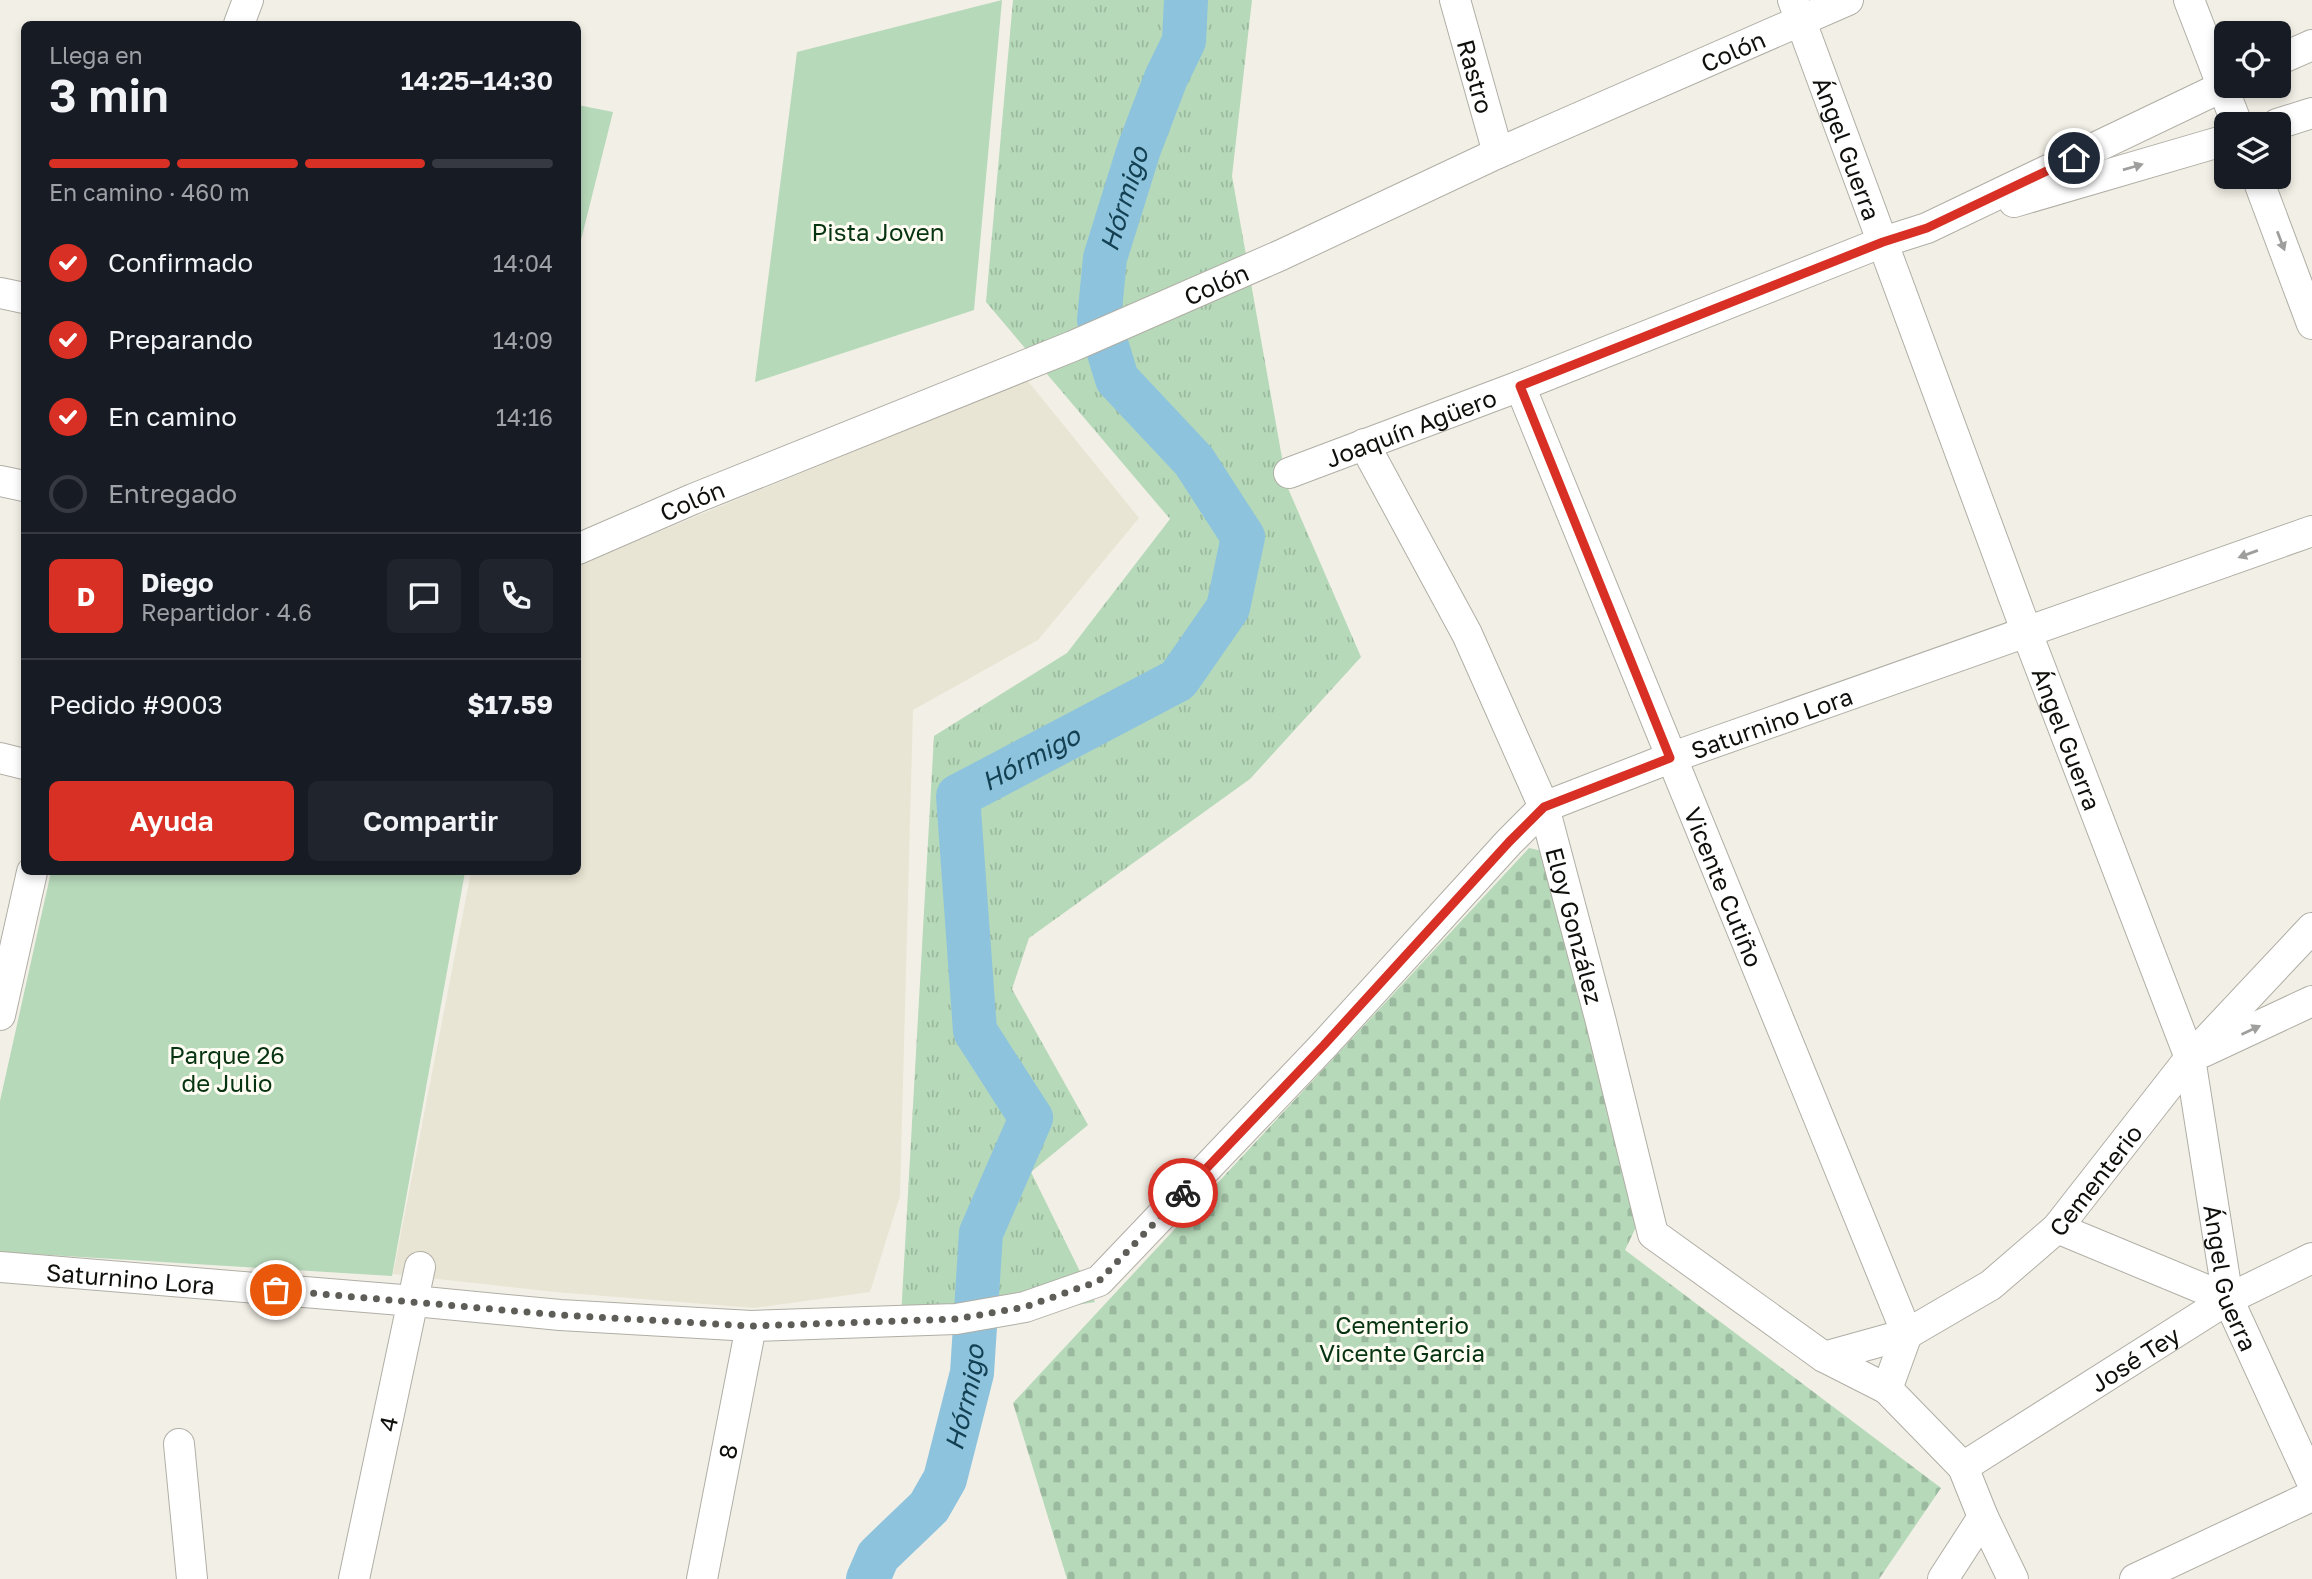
<!DOCTYPE html>
<html lang="es">
<head>
<meta charset="utf-8">
<style>
  body { margin:0; font-family:"Golos Text",sans-serif; background:#20242c; color:#f1f3f6; height:100vh; display:flex; flex-direction:column; font-size:26px; white-space:nowrap }
  * { box-sizing:border-box; margin:0 }
  p { font-size:23px; color:#9ea1a6 }
  .icon { flex:none; width:38px; height:38px; fill:none; stroke:currentColor; stroke-width:2; stroke-linecap:round; stroke-linejoin:round }
  .map { position:relative; flex:1; overflow:hidden }
  .sheet { position:absolute; left:21px; top:21px; width:560px; height:854px; display:flex; flex-direction:column; background:#171b24; border-radius:10px; box-shadow:0 4px 10px #0003 }
  .sheet>* { flex:none }
  .tools { position:absolute; left:2214px; top:21px; display:grid; gap:14px }
  .tools a { display:grid; place-items:center; width:77px; height:77px; border-radius:10px; background:#171b24; box-shadow:0 4px 10px #0003; font-size:35px }
  .pin { position:absolute; display:grid; place-items:center; width:60px; height:60px; color:#fff; margin:-30px; border:4px solid #fff; border-radius:50%; box-shadow:0 2px 7px #0007 }
  .courier { position:absolute; display:grid; place-items:center; width:70px; height:70px; margin:-35px; border:5px solid #d93025; border-radius:50%; background:#fff; color:#222; box-shadow:0 2px 9px #0007 }
  .head em { font-style:normal; font-weight:600 }
  .head div { display:flex; flex-direction:column-reverse }
  .head { display:flex; align-items:center; justify-content:space-between; height:119px; padding:0 28px }
  h1 { font-size:46px; font-weight:600; line-height:52px }
  .bar { display:grid; grid-template-columns:repeat(4,1fr); gap:10px 7px; align-content:center; height:84px; padding:0 28px }
  .bar i { height:9px; border-radius:5px; background:#363941 }
  .bar .on { background:#d93025 }
  .bar p { grid-column:span 4 }
  .line { display:flex; align-items:center; gap:18px; padding:0 28px; border-top:2px solid #363941 }
  .line div { flex:1 }
  .round { display:grid; place-items:center; flex:none; width:74px; height:74px; border-radius:10px; background:#20242c }
  ol { padding:0 28px; list-style:none }
  li { display:flex; align-items:center; gap:21px; height:77px }
  li p { margin-inline-start:auto }
  li .icon { padding:7px; border-radius:50%; background:#d93025; color:#fff; stroke-width:4 }
  li:last-child { color:#9ea1a6 }
  li i { width:38px; height:38px; border:4px solid #363941; border-radius:50% }
  .button { display:flex; gap:14px; margin-top:auto; padding:14px 28px }
  .button a { flex:1; height:80px; border-radius:10px; background:#d93025; color:#fff; font-size:28px; font-weight:600; line-height:80px; text-align:center }
  .button a+a { background:#20242c; color:#f1f3f6 }
  .map>svg:first-child { display:block }
  .built { fill:#e9e5d4 }
  .grass { fill:url(#grass-tufts) }
  .cemetery { fill:url(#cemetery-stones) }
  .park { fill:#b6d9b9 }
  .lines { fill:none; stroke-linecap:round; stroke-linejoin:round }
  .river { stroke:#8dc3dd; stroke-width:44 }
  .minor-casing { stroke:#b0aea5; stroke-width:32 }
  .minor { stroke:#fff; stroke-width:30 }
  .oneway { fill:#9f9f9d }
  .done { stroke:#5e5d58; stroke-width:7; stroke-dasharray:0 12.6 }
  .route { stroke:#d93025; stroke-width:9 }
  .labels { text-anchor:middle; dominant-baseline:central; stroke-width:6; stroke-linejoin:round; paint-order:stroke }
  .street-label { font-size:24px; fill:#0f0f0b; stroke:#fffdf3 }
  .park-label { font-size:24px; fill:#063411; stroke:#fffdf3 }
  .water-label { font-size:26px; font-style:italic; fill:#134153; stroke:#fffdf3 }
</style>
</head>
<body>
<div class="map">
<svg width="2312" height="1579" viewBox="0 0 2312 1579">
  <defs>
    <pattern id="grass-tufts" width="24" height="20" patternUnits="userSpaceOnUse" patternTransform="scale(1.75)"><rect width="24" height="20" fill="#b6d9b9"/><path d="M3 7l-1-3M5 7V3M7 7l1-3M15 17l-1-3M17 17v-4M19 17l1-3" fill="none" stroke="#9bb99e"/></pattern>
    <pattern id="cemetery-stones" width="16" height="16" patternUnits="userSpaceOnUse" patternTransform="scale(1.75)"><rect width="16" height="16" fill="#b6d9b9"/><path d="M2 7V4a2 2 0 0 1 4 0v3zM10 15v-3a2 2 0 0 1 4 0v3z" fill="#9bb99e"/></pattern>
  </defs>
  <rect width="100%" height="100%" fill="#f2efe6"/>
  <path class="built" d="M1027 380 1139 518 1038 640 913 710 900 1196 870 1292 754 1308 555 1292 393 1274 471 872H578V565Z"/>
  <path class="grass" d="M1013 0H1252L1232 176 1287 486 1361 657 1250 779 1029 938 1012 989 1088 1125 1031 1172 1095 1302 900 1334 934 736 1067 653 1170 519 986 302Z"/>
  <path class="cemetery" d="M1529 848 1547 852 1637 1225 1625 1250 1941 1488 1879 1579H1067L1013 1403Z"/>
  <path class="park" d="M1002 0 974 310 755 382 797 52Z
    M578 105 613 112 578 252Z
    M51 872H465L392 1276 0 1252V1101Z"/>
  <g class="lines">
    <path class="river" id="s1" d="M868 1579 878 1556 929 1507 945 1479 972 1373 981 1233 1031 1118 975 1031 958 796 1178 680 1228 608 1243 537 1194 461 1117 379 1099 320 1105 258 1139 149 1166 78 1184 41 1186 0"/>
    <defs>
      <g id="minor">
        <path id="s2" d="M1455 0 1498 153"/>
        <path id="s3" d="M1793 0 2027 633 2190 1058 2228 1299 2312 1482"/>
        <path d="M2189 0 2237 124"/>
        <path d="M239 24 248 0"/>
        <path d="M2278 60 2312 45"/>
        <path d="M2277 124 2312 113"/>
        <path d="M2257 177 2312 324"/>
        <path d="M2014 202 2226 140"/>
        <path d="M0 293 24 298"/>
        <path id="s4" d="M1520 386 1907 1334 1887 1389"/>
        <path id="s5" d="M1364 444 1467 634 1544 807 1600 1018 1653 1234 1824 1357 1887 1389 1963 1467 1983 1517 2013 1579"/>
        <path id="s6" d="M1289 473 1520 386 1883 242 1927 228 2226 85"/>
        <path d="M0 481 24 486"/>
        <path id="s7" d="M578 549 693 499 1073 346 1281 255 1498 153 1848 0"/>
        <path d="M0 758 24 764"/>
        <path d="M0 1015 32 872"/>
        <path d="M2203 1052 2312 1001"/>
        <path d="M2057 1228 2228 1299"/>
        <path id="s8" d="M0 1267 414 1301 560 1315 751 1326 956 1319 1025 1307 1099 1281 1324 1045 1509 842 1544 807 1670 758 2312 531"/>
        <path id="s9" d="M1824 1357 1907 1334 1991 1285 2057 1228 2190 1058 2312 928"/>
        <path d="M179 1444 192 1579"/>
        <path id="s10" d="M1963 1467 2228 1299 2312 1258"/>
        <path id="s11" d="M354 1579 420 1267"/>
        <path id="s12" d="M702 1579 751 1326"/>
        <path d="M1943 1579 1983 1517"/>
        <path d="M2135 1579 2312 1496"/>
      </g>
    </defs>
    <use href="#minor" class="minor-casing"/>
    <use href="#minor" class="minor"/>
  </g>
  <defs><path id="oneway-solid" d="M-6-.8H1V-3.2L6.5 0L1 3.2V.8H-6Z" transform="scale(1.75)"/></defs>
  <g class="oneway">
    <use href="#oneway-solid" transform="translate(2133 167) rotate(-16)"/>
    <use href="#oneway-solid" transform="translate(2281 241) rotate(69)"/>
    <use href="#oneway-solid" transform="translate(2248 554) rotate(160)"/>
    <use href="#oneway-solid" transform="translate(2251 1030) rotate(-25)"/>
  </g>
  <g class="lines">
    <path class="done" d="M276 1290 560 1315 751 1326 956 1319 1025 1307 1099 1281 1183 1193"/>
    <path class="route" d="M1183 1193 1324 1045 1509 842 1544 807 1670 758 1520 386 1883 242 1927 228 2074 158"/>
  </g>
  <g class="labels">
    <g class="street-label">
      <text stroke="none"><textPath href="#s7" startOffset="1258">Colón</textPath></text>
      <text stroke="none"><textPath href="#s2" startOffset="79">Rastro</textPath></text>
      <text stroke="none"><textPath href="#s3" startOffset="158">Ángel Guerra</textPath></text>
      <text stroke="none"><textPath href="#s7" startOffset="691">Colón</textPath></text>
      <text stroke="none"><textPath href="#s6" startOffset="130">Joaquín Agüero</textPath></text>
      <text stroke="none"><textPath href="#s7" startOffset="124">Colón</textPath></text>
      <text stroke="none"><textPath href="#s8" startOffset="2000">Saturnino Lora</textPath></text>
      <text stroke="none"><textPath href="#s3" startOffset="788">Ángel Guerra</textPath></text>
      <text stroke="none"><textPath href="#s4" startOffset="541">Vicente Cutiño</textPath></text>
      <text stroke="none"><textPath href="#s5" startOffset="528">Eloy González</textPath></text>
      <text stroke="none"><textPath href="#s9" startOffset="332">Cementerio</textPath></text>
      <text stroke="none"><textPath href="#s3" startOffset="1354">Ángel Guerra</textPath></text>
      <text stroke="none"><textPath href="#s8" startOffset="131">Saturnino Lora</textPath></text>
      <text stroke="none"><textPath href="#s10" startOffset="203">José Tey</textPath></text>
      <text stroke="none"><textPath href="#s11" startOffset="159">4</textPath></text>
      <text stroke="none"><textPath href="#s12" startOffset="130">8</textPath></text>
    </g>
    <g class="park-label">
      <text x="878" y="231">Pista Joven</text>
      <text x="227" y="1054">Parque 26<tspan x="227" dy="28">de Julio</tspan></text>
      <text x="1402" y="1324">Cementerio<tspan x="1402" dy="28">Vicente Garcia</tspan></text>
    </g>
    <g class="water-label">
      <text stroke="none"><textPath href="#s1" startOffset="1640">Hórmigo</textPath></text>
      <text stroke="none"><textPath href="#s1" startOffset="924">Hórmigo</textPath></text>
      <text stroke="none"><textPath href="#s1" startOffset="212">Hórmigo</textPath></text>
    </g>
  </g>
</svg>
<div class="tools">
<a><svg class="icon" aria-label="locate" viewBox="0 0 24 24"><circle cx="12" cy="12" r="6"/><path d="M12 2v4M12 18v4M2 12h4M18 12h4"/></svg></a>
<a><svg class="icon" aria-label="layers" viewBox="0 0 24 24"><path d="M12 4l9 5-9 5-9-5zM3 14l9 5 9-5"/></svg></a>
</div>
<div class="pin" style="left:276px;top:1290px;background:#ea580c"><svg class="icon" aria-label="bag" viewBox="0 0 24 24"><path d="M5 8h14l-1 12H6zM9 8a3 3 0 0 1 6 0"/></svg></div>
<div class="pin" style="left:2074px;top:158px;background:#1f2937"><svg class="icon" aria-label="home" viewBox="0 0 24 24"><path d="M3 11l9-7 9 7M6 9v11h12V9"/></svg></div>
<div class="courier" style="left:1183px;top:1193px"><svg class="icon" aria-label="bike" viewBox="0 0 24 24"><circle cx="6" cy="16" r="4"/><circle cx="18" cy="16" r="4"/><path d="M6 16l4-8h5l3 8M10 8l3 8H6M13 5h3"/></svg></div>
<section class="sheet">
<div class="head"><div><h1>3 min</h1><p>Llega en</p></div><em>14:25–14:30</em></div>
<div class="bar"><i class="on"></i><i class="on"></i><i class="on"></i><i></i><p>En camino · 460 m</p></div>
<ol>
<li><svg class="icon" aria-label="check" viewBox="0 0 24 24"><path d="M5 12l5 5 9-10"/></svg>Confirmado<p>14:04</p></li>
<li><svg class="icon" aria-label="check" viewBox="0 0 24 24"><path d="M5 12l5 5 9-10"/></svg>Preparando<p>14:09</p></li>
<li><svg class="icon" aria-label="check" viewBox="0 0 24 24"><path d="M5 12l5 5 9-10"/></svg>En camino<p>14:16</p></li>
<li><i></i>Entregado</li>
</ol>
<div class="line" style="height:126px"><b class="round" style="background:#d93025;color:#fff">D</b><div><b>Diego</b><p>Repartidor · 4.6</p></div><a class="round"><svg class="icon" aria-label="chat" viewBox="0 0 24 24"><path d="M4 5h16v11H9l-5 4z"/></svg></a><a class="round"><svg class="icon" aria-label="phone" viewBox="0 0 24 24"><path d="M5 4h4l2 5-3 2q2 4 5 5l2-3 5 2v4C11 20 4 13 5 4z"/></svg></a></div>
<div class="line" style="height:91px"><div>Pedido #9003</div><b>$17.59</b></div>
<div class="button"><a>Ayuda</a><a>Compartir</a></div>
</section>
</div>
</body>
</html>
